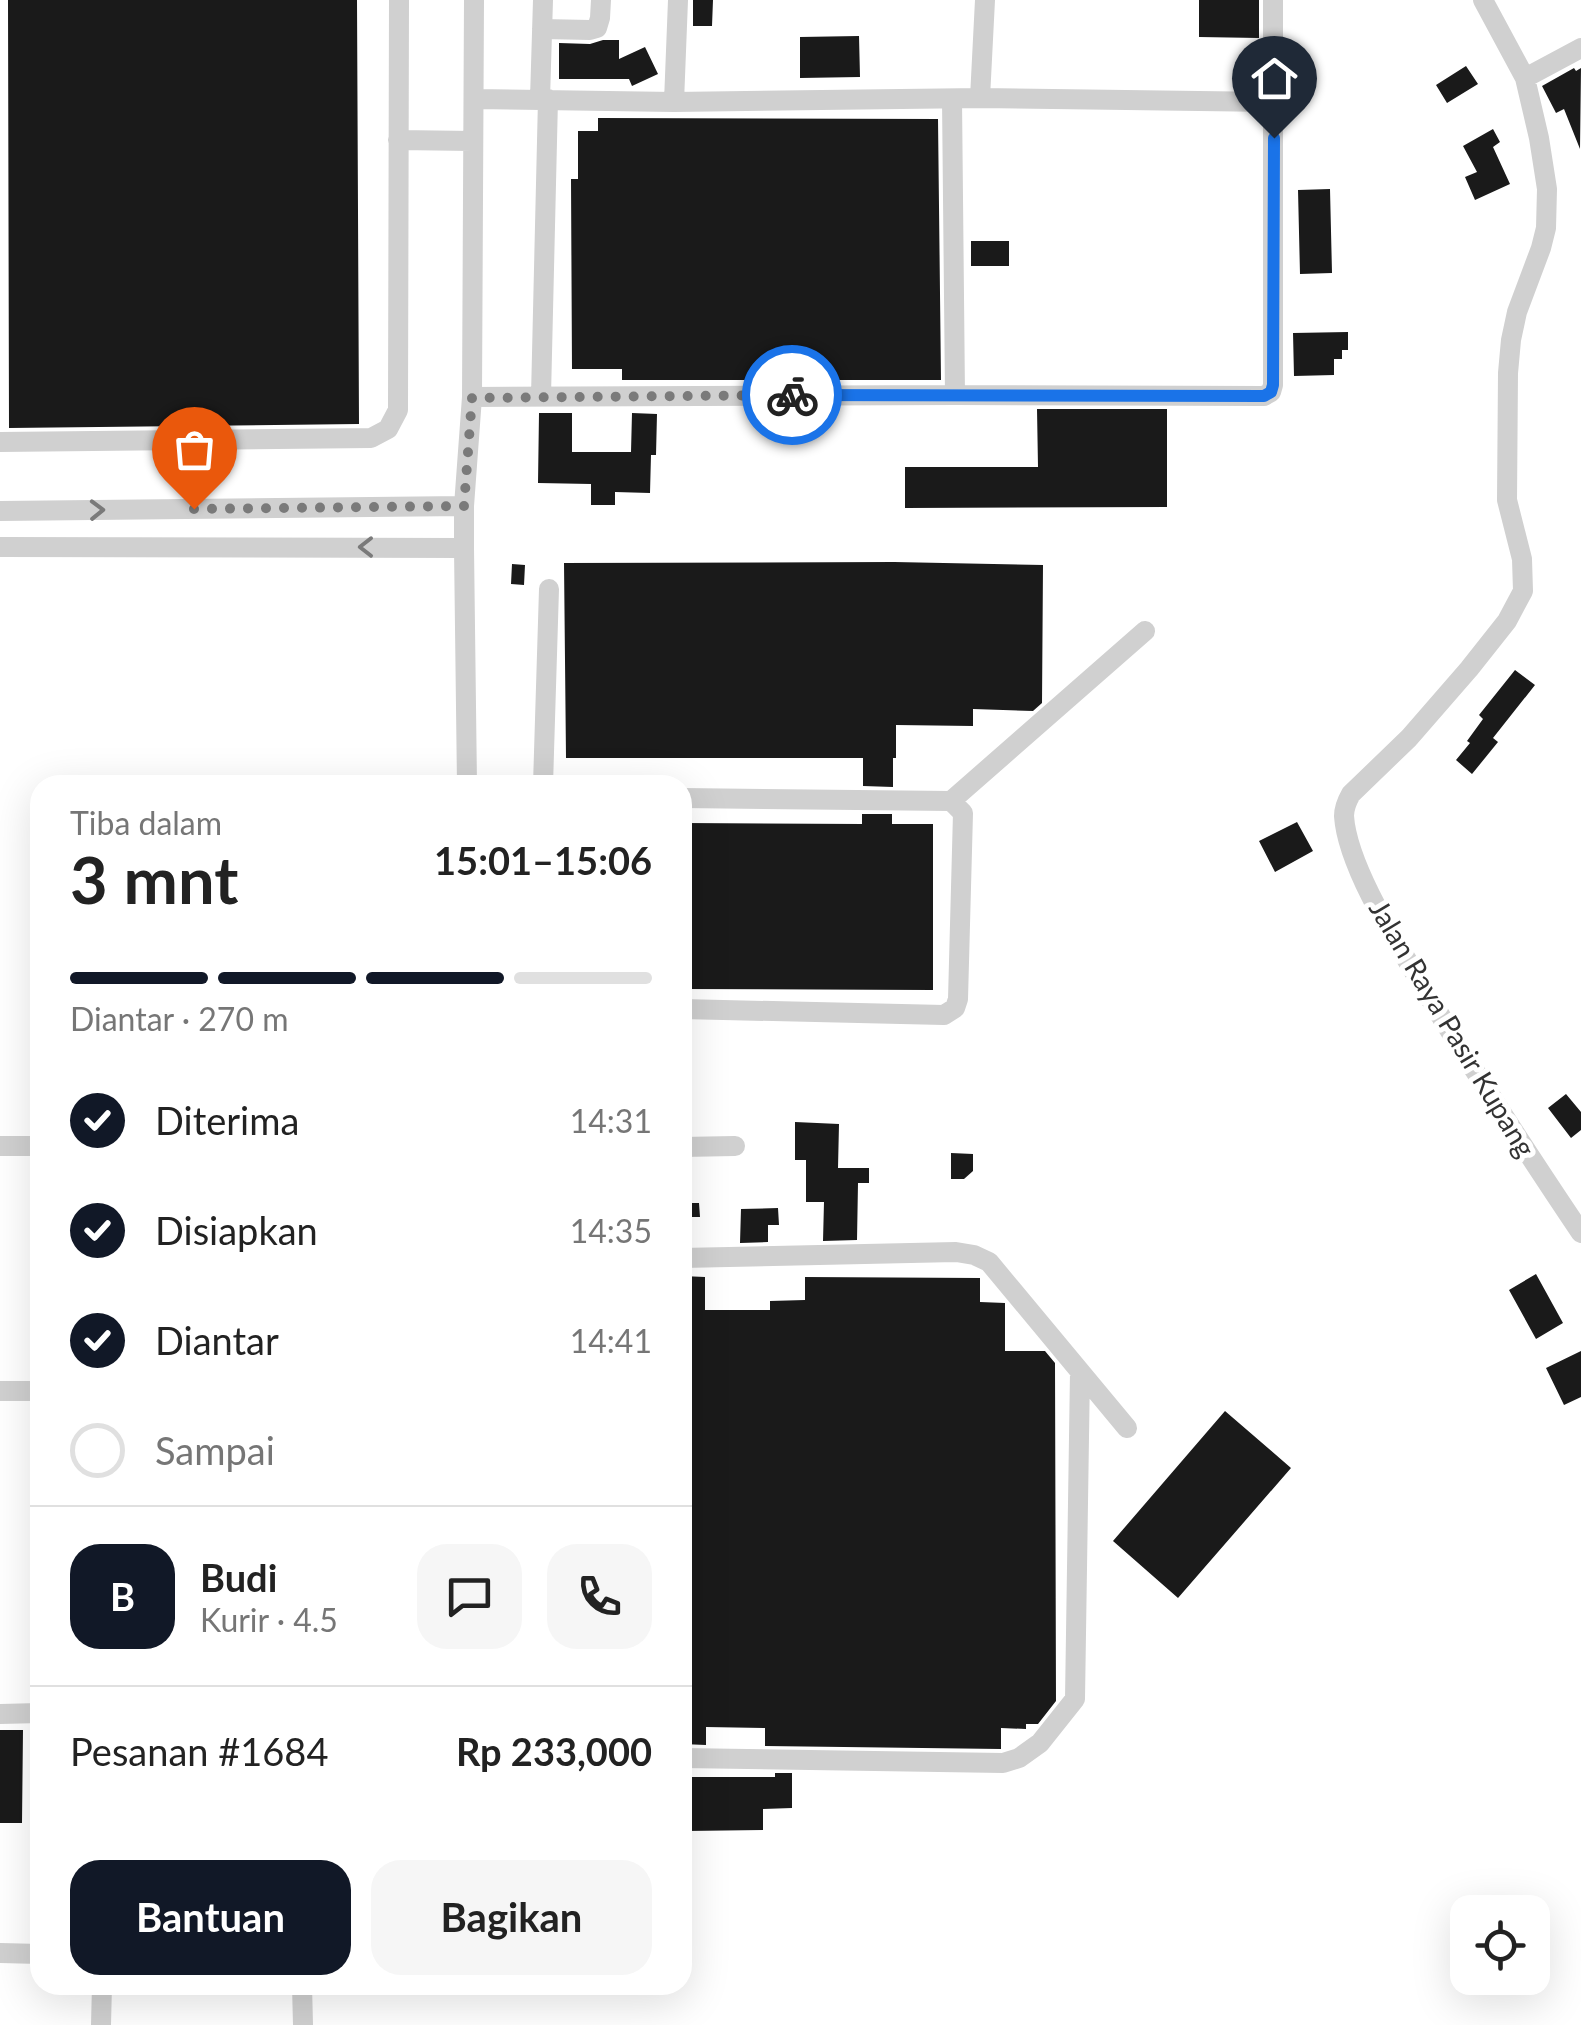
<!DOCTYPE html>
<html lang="id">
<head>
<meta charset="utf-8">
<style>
  body { margin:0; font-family:Lato,sans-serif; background:#f6f6f6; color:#222; height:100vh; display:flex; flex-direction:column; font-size:38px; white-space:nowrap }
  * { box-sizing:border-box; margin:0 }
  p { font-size:32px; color:#767676 }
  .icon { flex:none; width:55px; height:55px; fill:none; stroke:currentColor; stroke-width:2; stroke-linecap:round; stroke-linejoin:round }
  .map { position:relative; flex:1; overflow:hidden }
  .details { position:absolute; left:30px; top:775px; width:662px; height:1220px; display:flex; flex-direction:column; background:#fff; border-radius:30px; box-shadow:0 10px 40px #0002 }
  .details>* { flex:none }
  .controls { position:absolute; left:1450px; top:1895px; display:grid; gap:20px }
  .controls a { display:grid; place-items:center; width:100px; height:100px; border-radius:20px; background:#fff; box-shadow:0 10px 40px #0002; font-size:50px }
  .pin { position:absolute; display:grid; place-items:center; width:85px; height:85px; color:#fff; margin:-102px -42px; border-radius:50% 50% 50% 0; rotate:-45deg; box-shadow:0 0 10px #0007 }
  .pin .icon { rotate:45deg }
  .courier { position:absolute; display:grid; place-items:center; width:100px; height:100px; margin:-50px; border:8px solid #1a73e8; border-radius:50%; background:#fff; color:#222; box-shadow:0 2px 12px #0007 }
  .overview em { font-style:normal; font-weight:700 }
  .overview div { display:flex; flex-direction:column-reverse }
  .overview { display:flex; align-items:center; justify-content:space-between; height:170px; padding:0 40px }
  h1 { font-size:65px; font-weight:700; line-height:75px }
  .bar { display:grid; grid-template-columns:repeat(4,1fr); gap:15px 10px; align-content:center; height:120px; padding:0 40px }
  .bar i { height:12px; border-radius:8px; background:#e0e0e0 }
  .bar .current { background:#111827 }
  .bar p { grid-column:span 4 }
  .line { display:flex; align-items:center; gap:25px; padding:0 40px; border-top:2px solid #e0e0e0 }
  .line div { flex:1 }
  .round { display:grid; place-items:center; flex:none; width:105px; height:105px; border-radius:30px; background:#f6f6f6 }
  ol { padding:0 40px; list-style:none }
  li { display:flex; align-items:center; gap:30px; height:110px }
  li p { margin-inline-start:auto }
  li .icon { padding:10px; border-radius:50%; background:#111827; color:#fff; stroke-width:4 }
  li:last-child { color:#767676 }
  li i { width:55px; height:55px; border:5px solid #e0e0e0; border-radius:50% }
  .action { display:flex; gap:20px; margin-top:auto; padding:20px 40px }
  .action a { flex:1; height:115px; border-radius:30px; background:#111827; color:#fff; font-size:40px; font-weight:700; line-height:115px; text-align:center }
  .action a+a { background:#f6f6f6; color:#222 }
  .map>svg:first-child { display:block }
  .building { fill:#1a1a1a }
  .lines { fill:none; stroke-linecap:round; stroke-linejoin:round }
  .minor { stroke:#d0d0d0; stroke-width:20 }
  .oneway { stroke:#7a7a7a }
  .done { stroke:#7a7a7a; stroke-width:10; stroke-dasharray:0 18 }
  .route { stroke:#1a73e8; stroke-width:12 }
  .labels { text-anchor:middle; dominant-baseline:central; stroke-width:10; stroke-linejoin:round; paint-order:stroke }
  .street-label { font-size:28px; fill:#333; stroke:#fff }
</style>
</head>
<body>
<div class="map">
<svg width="1581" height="2025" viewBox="0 0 1581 2025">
  <rect width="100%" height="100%" fill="#fff"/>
  <path class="building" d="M8 0H357L359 424 9 428Z
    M693 0H713L712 26H693Z
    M1199 0H1259V38L1199 37Z
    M859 36 860 77 800 78V37Z
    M603 40H619V59L645 47 658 74 632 86 629 79H559V43L590 44Z
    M1466 66 1478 84 1447 103 1436 85Z
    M1574 68 1576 71 1581 68 1580 149 1564 109 1556 113 1542 86Z
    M598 118 938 119 941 380H622V369H572L571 179H578V131H598Z
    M1493 129 1500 142 1493 147 1510 184 1475 200 1465 177 1477 172 1463 146Z
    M1330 189 1332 273 1300 274 1298 190Z
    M971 241H1009V266H971Z
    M1348 332V350H1342V359H1334V375L1294 376 1293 333Z
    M1037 409H1167V507L905 508V467H1038Z
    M539 413H572V452H631L632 413 657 414 656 455H651L650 493 615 492V505H591V484L538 483Z
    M894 562 1043 565 1042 703 1033 711 973 709V726L896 725V758H893V787L863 786V758H566L564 563Z
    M512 564 525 565 524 585 511 584Z
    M1515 670 1535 685 1493 738 1498 742 1472 774 1456 760 1470 743 1467 741 1483 719 1479 715Z
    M862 814H892V824H933V990L682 989V823L862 824Z
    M1297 822 1313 851 1275 872 1259 841Z
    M1566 1094 1581 1112V1130L1571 1138 1548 1108Z
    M795 1122 839 1124 838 1168H869V1183H858L857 1240 823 1241 824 1202H806V1160H795Z
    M951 1153 973 1154V1171L964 1179H951Z
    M682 1203H699L700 1217H682Z
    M778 1208 779 1225H768V1242L740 1243 741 1209Z
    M1536 1274 1563 1323 1536 1339 1509 1290Z
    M682 1276 705 1277V1310H770V1301L805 1300V1277L980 1278V1302L1005 1303V1351H1045L1055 1363 1056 1701 1038 1724H1026V1729L1001 1728V1749L765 1746V1728L706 1727V1745L682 1744Z
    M1581 1351V1397L1564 1405 1546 1368Z
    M1225 1411 1291 1468 1178 1598 1113 1541Z
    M0 1730H23L22 1823H0Z
    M775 1773H792V1808L763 1809V1830L686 1831V1777H775Z"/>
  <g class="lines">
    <path class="minor" d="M1483 0 1525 78 1539 138 1547 189 1546 228 1541 248 1517 312 1511 340 1508 373 1507 500 1522 559 1523 591 1507 621 1469 669 1409 738 1351 794C1347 801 1344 807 1344 816 1347 863 1391 934 1416 975 1468 1063 1524 1148 1581 1233
      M542 29 590 30 597 28 600 18 601 0
      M1525 78 1581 48
      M980 98 985 0
      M475 99 674 102 980 98 1273 102
      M540 99 543 0
      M952 99 955 395
      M674 102 678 0
      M398 140 473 141
      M541 396 548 99
      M472 397 955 395 1264 396 1271 392 1273 385V0
      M0 442 371 438 388 429 398 410 399 0
      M0 511 464 506
      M0 547 464 548
      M467 785 464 548V506L472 397 474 0
      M543 785 549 589
      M682 798 951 801 1145 631
      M682 1009 944 1015 955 1008 958 999 963 813 951 801
      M0 1146H40
      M682 1147 735 1146
      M682 1258 956 1252 974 1255 989 1262 1127 1428
      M0 1391H40
      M0 1714 40 1713
      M682 1758 1003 1763 1019 1758 1040 1743 1075 1699 1080 1372
      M0 1953 40 1954
      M302 1985 303 2025
      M101 2025 102 1985"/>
  </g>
  <defs><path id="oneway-chevron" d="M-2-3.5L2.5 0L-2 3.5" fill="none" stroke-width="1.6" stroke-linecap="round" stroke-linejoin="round" transform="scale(2.5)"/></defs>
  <g class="oneway">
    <use href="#oneway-chevron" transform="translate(97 510) rotate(-1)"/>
    <use href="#oneway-chevron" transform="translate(366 547) rotate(-180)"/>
  </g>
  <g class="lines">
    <path class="done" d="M194 509 464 506 472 398 792 395"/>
    <path class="route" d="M792 395 1264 396 1271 392 1273 385 1274 138"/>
  </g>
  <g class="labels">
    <g class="street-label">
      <text transform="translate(1453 1028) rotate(59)">Jalan Raya Pasir Kupang</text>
    </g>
  </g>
</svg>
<div class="controls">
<a><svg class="icon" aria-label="locate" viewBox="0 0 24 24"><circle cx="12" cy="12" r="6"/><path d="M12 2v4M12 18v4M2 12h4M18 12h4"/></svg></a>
</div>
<div class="pin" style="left:194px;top:509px;background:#ea580c"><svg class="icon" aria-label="bag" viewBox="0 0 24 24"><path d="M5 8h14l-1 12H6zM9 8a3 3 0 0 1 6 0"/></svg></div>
<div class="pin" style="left:1274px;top:138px;background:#1f2937"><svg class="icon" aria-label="home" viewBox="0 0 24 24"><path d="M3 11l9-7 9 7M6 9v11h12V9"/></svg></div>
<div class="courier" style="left:792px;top:395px"><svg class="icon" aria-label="bike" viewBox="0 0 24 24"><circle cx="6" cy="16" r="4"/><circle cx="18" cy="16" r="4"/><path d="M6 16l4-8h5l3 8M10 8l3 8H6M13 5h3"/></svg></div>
<section class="details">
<div class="overview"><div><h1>3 mnt</h1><p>Tiba dalam</p></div><em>15:01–15:06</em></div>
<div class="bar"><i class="current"></i><i class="current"></i><i class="current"></i><i></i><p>Diantar · 270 m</p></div>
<ol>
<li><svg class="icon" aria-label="check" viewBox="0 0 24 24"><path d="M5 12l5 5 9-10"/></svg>Diterima<p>14:31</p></li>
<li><svg class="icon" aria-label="check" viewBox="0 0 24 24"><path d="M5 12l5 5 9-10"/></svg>Disiapkan<p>14:35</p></li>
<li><svg class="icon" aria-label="check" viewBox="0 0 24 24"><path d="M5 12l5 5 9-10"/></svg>Diantar<p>14:41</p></li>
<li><i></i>Sampai</li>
</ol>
<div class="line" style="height:180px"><b class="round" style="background:#111827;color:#fff">B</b><div><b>Budi</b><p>Kurir · 4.5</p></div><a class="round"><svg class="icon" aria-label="chat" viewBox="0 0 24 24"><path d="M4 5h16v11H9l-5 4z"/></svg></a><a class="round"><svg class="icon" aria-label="phone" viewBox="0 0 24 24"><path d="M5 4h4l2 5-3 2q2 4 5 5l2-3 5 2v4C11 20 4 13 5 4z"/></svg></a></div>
<div class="line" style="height:130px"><div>Pesanan #1684</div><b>Rp 233,000</b></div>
<div class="action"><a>Bantuan</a><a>Bagikan</a></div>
</section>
</div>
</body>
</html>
